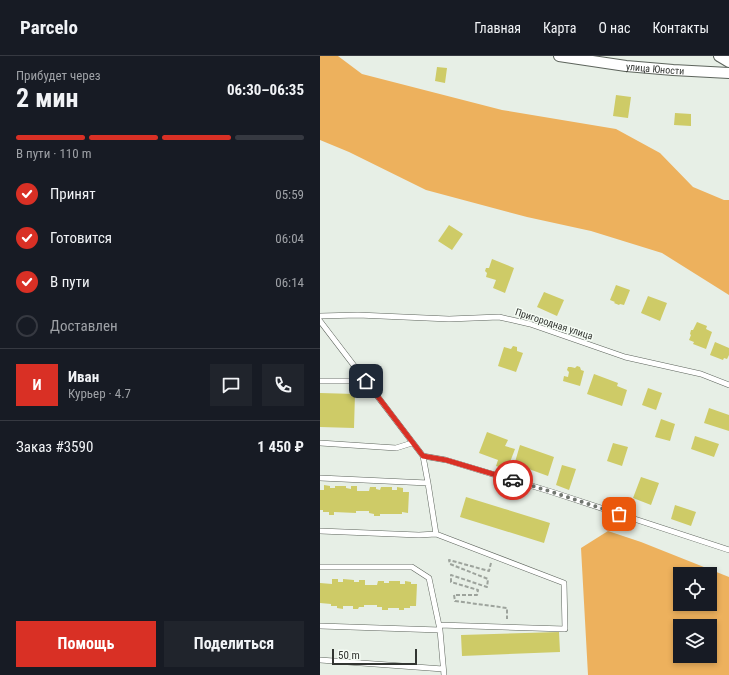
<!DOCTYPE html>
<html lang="ru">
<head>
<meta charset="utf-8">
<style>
  body { margin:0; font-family:"Roboto Condensed",sans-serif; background:#20242c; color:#f1f3f6; height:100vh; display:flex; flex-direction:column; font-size:15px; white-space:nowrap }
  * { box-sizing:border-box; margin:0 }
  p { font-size:13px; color:#9ea1a6 }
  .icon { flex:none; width:22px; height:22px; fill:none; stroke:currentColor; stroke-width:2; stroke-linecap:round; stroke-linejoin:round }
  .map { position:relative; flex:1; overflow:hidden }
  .sheet { display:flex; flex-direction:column; background:#171b24; width:320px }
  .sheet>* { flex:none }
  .tools { position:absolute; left:353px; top:511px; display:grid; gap:8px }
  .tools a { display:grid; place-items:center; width:44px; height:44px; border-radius:0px; background:#171b24; box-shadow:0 2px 6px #0003; font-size:20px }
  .scale { position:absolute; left:12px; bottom:10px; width:85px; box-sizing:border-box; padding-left:4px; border:2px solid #323531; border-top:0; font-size:11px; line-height:14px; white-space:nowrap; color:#323531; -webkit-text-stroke:3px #f5fcf4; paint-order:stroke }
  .pin { position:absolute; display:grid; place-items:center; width:34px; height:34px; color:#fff; margin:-17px; border-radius:8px; box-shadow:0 2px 6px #0006 }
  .courier { position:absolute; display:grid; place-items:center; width:40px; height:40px; margin:-20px; border:3px solid #d93025; border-radius:50%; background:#fff; color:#222; box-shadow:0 1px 5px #0007 }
  .overview em { font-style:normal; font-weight:700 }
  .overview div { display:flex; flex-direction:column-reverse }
  .overview { display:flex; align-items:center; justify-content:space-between; height:68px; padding:0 16px }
  h1 { font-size:26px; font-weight:700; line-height:30px }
  .bar { display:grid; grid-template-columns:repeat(4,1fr); gap:6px 4px; align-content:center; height:48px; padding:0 16px }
  .bar i { height:5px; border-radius:3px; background:#363941 }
  .bar .active { background:#d93025 }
  .bar p { grid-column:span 4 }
  .line { display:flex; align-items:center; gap:10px; padding:0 16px; border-top:1px solid #363941 }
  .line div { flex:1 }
  .round { display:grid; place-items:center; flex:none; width:42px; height:42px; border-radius:0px; background:#20242c }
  ol { padding:0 16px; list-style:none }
  li { display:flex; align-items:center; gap:12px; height:44px }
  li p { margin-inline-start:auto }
  li .icon { padding:4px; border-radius:50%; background:#d93025; color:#fff; stroke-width:4 }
  li:last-child { color:#9ea1a6 }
  li i { width:22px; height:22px; border:2px solid #363941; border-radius:50% }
  .primary-button { display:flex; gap:8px; margin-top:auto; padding:8px 16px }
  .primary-button a { flex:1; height:46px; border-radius:0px; background:#d93025; color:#fff; font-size:16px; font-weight:700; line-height:46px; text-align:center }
  .primary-button a+a { background:#20242c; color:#f1f3f6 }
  header { display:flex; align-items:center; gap:24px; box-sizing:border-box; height:56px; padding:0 20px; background:#171b24; border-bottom:1px solid #363941 }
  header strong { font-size:19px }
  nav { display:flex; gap:22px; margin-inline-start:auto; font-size:14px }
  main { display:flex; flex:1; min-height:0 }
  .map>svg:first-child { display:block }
  .forest { fill:#edb15d; fill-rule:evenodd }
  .building { fill:#cecb67 }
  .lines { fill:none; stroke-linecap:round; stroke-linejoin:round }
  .service-casing { stroke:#5d645c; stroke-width:6 }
  .minor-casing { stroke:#5d645c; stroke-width:12 }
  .path { stroke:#9da39c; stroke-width:2; stroke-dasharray:4 2; stroke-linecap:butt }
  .service { stroke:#fff; stroke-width:5 }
  .minor { stroke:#fff; stroke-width:10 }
  .done { stroke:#717670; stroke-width:4; stroke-dasharray:0 7.2 }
  .route { stroke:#d93025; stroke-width:5 }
  .labels { text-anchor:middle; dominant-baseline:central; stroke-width:3; stroke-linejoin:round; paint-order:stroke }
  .street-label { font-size:10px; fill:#323531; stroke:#f5fcf4 }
</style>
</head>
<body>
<header>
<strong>Parcelo</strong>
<nav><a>Главная</a><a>Карта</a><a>О нас</a><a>Контакты</a></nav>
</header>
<main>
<section class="sheet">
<div class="overview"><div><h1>2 мин</h1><p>Прибудет через</p></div><em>06:30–06:35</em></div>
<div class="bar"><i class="active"></i><i class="active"></i><i class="active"></i><i></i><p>В пути · 110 m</p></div>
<ol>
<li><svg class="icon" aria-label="check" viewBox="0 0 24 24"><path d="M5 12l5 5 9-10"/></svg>Принят<p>05:59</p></li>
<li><svg class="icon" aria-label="check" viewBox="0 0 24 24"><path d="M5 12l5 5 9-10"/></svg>Готовится<p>06:04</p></li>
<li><svg class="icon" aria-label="check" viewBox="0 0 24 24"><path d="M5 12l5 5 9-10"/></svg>В пути<p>06:14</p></li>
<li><i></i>Доставлен</li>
</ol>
<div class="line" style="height:72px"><b class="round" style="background:#d93025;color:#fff">И</b><div><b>Иван</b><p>Курьер · 4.7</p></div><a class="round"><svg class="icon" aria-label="chat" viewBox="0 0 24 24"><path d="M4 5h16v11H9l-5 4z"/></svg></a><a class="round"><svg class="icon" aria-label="phone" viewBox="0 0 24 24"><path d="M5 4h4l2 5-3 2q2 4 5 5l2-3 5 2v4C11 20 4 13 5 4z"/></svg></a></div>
<div class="line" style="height:52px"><div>Заказ #3590</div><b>1 450 ₽</b></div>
<div class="primary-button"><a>Помощь</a><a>Поделиться</a></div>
</section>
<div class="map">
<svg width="409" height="619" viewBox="0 0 409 619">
  <rect width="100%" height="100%" fill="#e7efe6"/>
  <path class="forest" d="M0 0H18L42 18 182 54 296 73 340 97 373 131 404 144H409V239L342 197 271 175 207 161 106 134 29 96 0 84Z
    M288 475 321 486 409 521V619H268L261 492ZM360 518H390V548H360ZM360 570H390V600H360Z"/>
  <path class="building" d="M117 11 127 12 125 27 115 25Z
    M296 39 311 41 308 62 293 60Z
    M355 57 371 58V70L354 69Z
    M129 169 143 178 132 194 118 185Z
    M172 203 194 212 185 237 173 232 176 224 166 221 167 217 165 215 166 212H169Z
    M296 229 310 234 304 249 300 248 299 249 294 247 295 246 290 244Z
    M224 236 244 244 237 260 217 251Z
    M328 240 347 247 340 265 321 257Z
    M377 266 387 270 386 273 392 276 386 293 373 288 374 286 369 284 371 279 370 278 371 274H373Z
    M395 286 409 292V299L407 303 404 302 403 304 390 299Z
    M193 290 197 291V295L203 297 196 316 178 310 184 291 191 293Z
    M257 310 260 311 261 314 264 315 260 330 243 325 244 320 248 321 249 316 247 314 248 311H251L255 312Z
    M274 318 298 327 297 330 307 334 302 350 267 338Z
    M328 332 342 337 336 354 322 349Z
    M0 337 35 338 34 372 0 371Z
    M389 352 409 359V375L384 367Z
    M341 363 355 368 350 385 335 381Z
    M167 376 188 384 185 390 195 393 187 414 176 410 178 404 159 397Z
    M375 380 399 388 394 401 371 393Z
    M293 387 308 391 302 410 287 405Z
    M200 389 234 401 228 420 206 412 207 410 195 406Z
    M242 409 256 413 249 434 236 429Z
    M321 421 339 427 331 449 313 442Z
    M4 429 10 430V432H15V430H26V432L31 433V430H37V435H49L50 431H56V433L60 434 61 431H72V434H77V431L83 432V436H89L88 457 82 456V458H60V460H54V458L49 457V455H36V457L14 456V459H9V456H3V454H0V434H4Z
    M146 441 230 467 224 487 140 461Z
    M355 449 376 456 371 470 351 463Z
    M12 523H18V526H23V523L34 524V526H39V524H45V529H57L58 525H64V527H69V525H80V528H85V525L91 526V528H97L96 550H90V552H84V554H79V552H68V554H62V551H57V549H44V551H39L38 553H33V550H23V553L17 552V550H11V548L0 547V527L12 528Z
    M239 576 240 596 142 600 141 579Z"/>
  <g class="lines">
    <defs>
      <path id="service" d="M0 260 38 259 129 263 179 261 210 268 305 301 381 318 409 329
        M0 265 103 400 108 427 116 478
        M0 325H46
        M0 387 76 392 92 387
        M103 400 126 404 232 436 409 494
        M0 422 108 427
        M0 475 99 479 116 478 244 527 245 573 119 569
        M0 511H92L109 522 120 574 124 619
        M0 570 120 574
        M0 604 123 613"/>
      <g id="minor">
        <path id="s1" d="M239 0 306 10 353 14 409 17"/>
        <path d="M399 0 409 6"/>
      </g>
    </defs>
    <use href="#service" class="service-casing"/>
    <use href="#minor" class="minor-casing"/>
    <path class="path" d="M171 507 169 515 129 504 130 508 168 523 167 531 131 519V526L158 534 157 539H134L135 545 187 552V563"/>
    <use href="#service" class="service"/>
    <use href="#minor" class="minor"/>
  </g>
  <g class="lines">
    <path class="done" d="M193 424 232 436 299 458"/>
    <path class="route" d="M46 325 103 400 126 404 193 424"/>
  </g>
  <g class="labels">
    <g class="street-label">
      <text stroke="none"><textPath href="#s1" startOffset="97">улица Юности</textPath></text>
      <text transform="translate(234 268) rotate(18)">Пригородная улица</text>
    </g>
  </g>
</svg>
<div class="tools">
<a><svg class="icon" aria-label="locate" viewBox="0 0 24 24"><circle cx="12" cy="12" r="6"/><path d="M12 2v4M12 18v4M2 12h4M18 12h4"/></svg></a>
<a><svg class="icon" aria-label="layers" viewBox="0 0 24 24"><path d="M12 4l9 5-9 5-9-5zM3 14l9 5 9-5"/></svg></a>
</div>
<div class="scale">50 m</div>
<div class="pin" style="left:299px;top:458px;background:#ea580c"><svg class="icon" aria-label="bag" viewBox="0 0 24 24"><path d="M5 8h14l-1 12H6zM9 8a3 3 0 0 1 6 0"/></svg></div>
<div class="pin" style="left:46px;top:325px;background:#1f2937"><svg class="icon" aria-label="home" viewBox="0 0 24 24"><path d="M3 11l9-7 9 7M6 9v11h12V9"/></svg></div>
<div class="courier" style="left:193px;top:424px"><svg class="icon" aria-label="car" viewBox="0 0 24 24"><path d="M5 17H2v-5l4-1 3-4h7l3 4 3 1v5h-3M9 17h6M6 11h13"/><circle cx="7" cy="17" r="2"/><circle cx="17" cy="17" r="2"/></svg></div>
</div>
</main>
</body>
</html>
